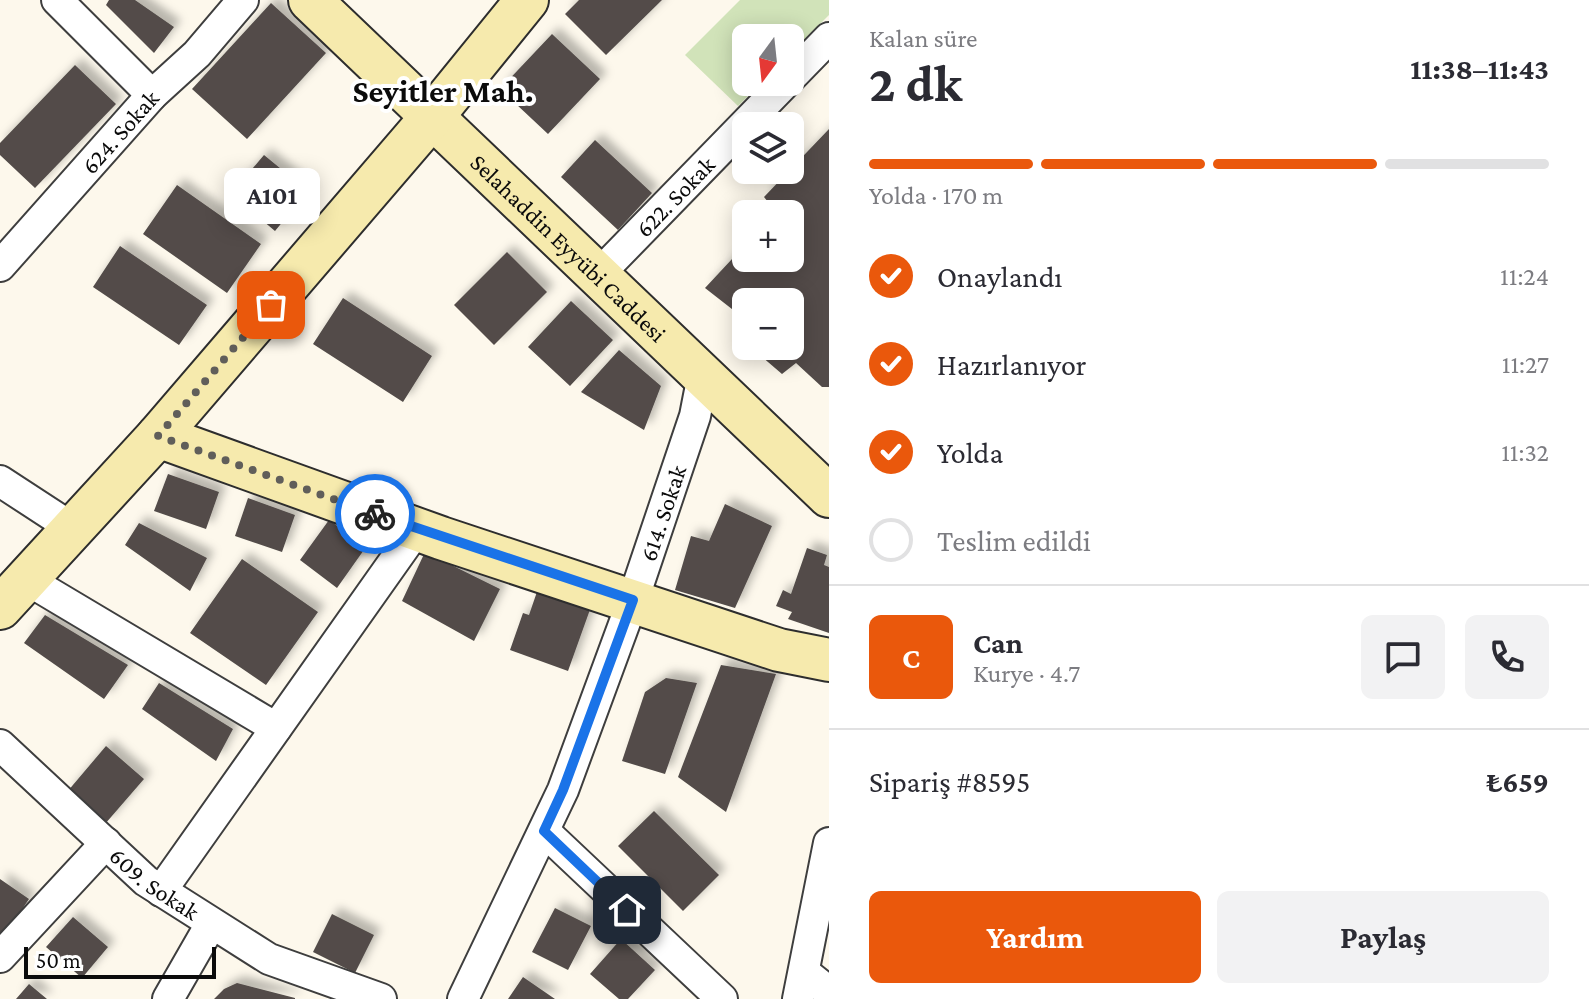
<!DOCTYPE html>
<html lang="tr">
<head>
<meta charset="utf-8">
<style>
  body { margin:0; font-family:"Crimson Pro",serif; background:#f2f2f3; color:#2b2b33; height:100vh; display:flex; flex-direction:column; font-size:30px; white-space:nowrap }
  * { box-sizing:border-box; margin:0 }
  p { font-size:26px; color:#7c7c81 }
  .icon { flex:none; width:44px; height:44px; fill:none; stroke:currentColor; stroke-width:2; stroke-linecap:round; stroke-linejoin:round }
  .map { position:relative; flex:1; overflow:hidden }
  .side { display:flex; flex-direction:column; background:#fff; width:760px }
  .side>* { flex:none }
  .needle { width:52px; rotate:195deg }
  .fabs { position:absolute; left:732px; top:24px; display:grid; gap:16px }
  .fabs a { display:grid; place-items:center; width:72px; height:72px; border-radius:12px; background:#fff; box-shadow:0 4px 20px #0003; font-size:40px }
  .scale { position:absolute; left:24px; bottom:20px; width:192px; box-sizing:border-box; padding-left:8px; border:4px solid #0b0b0b; border-top:0; font-size:22px; line-height:28px; white-space:nowrap; color:#0b0b0b; -webkit-text-stroke:6px #fff; paint-order:stroke }
  .pin { position:absolute; display:grid; place-items:center; width:68px; height:68px; color:#fff; margin:-34px; border-radius:16px; box-shadow:0 4px 12px #0006 }
  .courier { position:absolute; display:grid; place-items:center; width:80px; height:80px; margin:-40px; border:6px solid #1a73e8; border-radius:50%; background:#fff; color:#222; box-shadow:0 2px 10px #0007 }
  .bubble { position:absolute; height:56px; border-radius:12px; background:#fff; box-shadow:0 4px 20px #0003; font-size:26px; font-weight:700; line-height:56px; text-align:center }
  .summary em { font-style:normal; font-weight:700 }
  .summary div { display:flex; flex-direction:column-reverse }
  .summary { display:flex; align-items:center; justify-content:space-between; height:136px; padding:0 40px }
  h1 { font-size:52px; font-weight:700; line-height:60px }
  .bar { display:grid; grid-template-columns:repeat(4,1fr); gap:12px 8px; align-content:center; height:96px; padding:0 40px }
  .bar i { height:10px; border-radius:6px; background:#e1e1e2 }
  .bar .current { background:#ea580c }
  .bar p { grid-column:span 4 }
  .line { display:flex; align-items:center; gap:20px; padding:0 40px; border-top:2px solid #e1e1e2 }
  .line div { flex:1 }
  .round { display:grid; place-items:center; flex:none; width:84px; height:84px; border-radius:12px; background:#f2f2f3 }
  ol { padding:0 40px; list-style:none }
  li { display:flex; align-items:center; gap:24px; height:88px }
  li p { margin-inline-start:auto }
  li .icon { padding:8px; border-radius:50%; background:#ea580c; color:#fff; stroke-width:4 }
  li:last-child { color:#7c7c81 }
  li i { width:44px; height:44px; border:4px solid #e1e1e2; border-radius:50% }
  .cta { display:flex; gap:16px; margin-top:auto; padding:16px 40px }
  .cta a { flex:1; height:92px; border-radius:12px; background:#ea580c; color:#fff; font-size:32px; font-weight:700; line-height:92px; text-align:center }
  .cta a+a { background:#f2f2f3; color:#2b2b33 }
  main { display:flex; flex:1; min-height:0 }
  .map>svg:first-child { display:block }
  .green { fill:#d1e3b9 }
  .building { fill:#524c49; filter:url(#shadow) }
  .lines { fill:none; stroke-linecap:round; stroke-linejoin:round }
  .street-casing { stroke:#3e3e3e; stroke-width:34 }
  .secondary-casing { stroke:#2d2d2d; stroke-width:46 }
  .street { stroke:#fff; stroke-width:30 }
  .secondary { stroke:#f6eaad; stroke-width:42 }
  .done { stroke:#605e5a; stroke-width:8; stroke-dasharray:0 14.4 }
  .route { stroke:#1a73e8; stroke-width:10 }
  .labels { text-anchor:middle; dominant-baseline:central; stroke-width:8; stroke-linejoin:round; paint-order:stroke }
  .street-label { font-size:24px; fill:#0b0b0b; stroke:#fff }
  .district-label { font-size:32px; font-weight:bold; fill:#0b0b0b; stroke:#fff }
</style>
</head>
<body>
<main>
<div class="map">
<svg width="829" height="999" viewBox="0 0 829 999">
  <defs>
    <filter id="shadow"><feDropShadow dx="7" dy="-7" stdDeviation="4" flood-color="#0004"/></filter>
  </defs>
  <rect width="100%" height="100%" fill="#fdf8ec"/>
  <path class="green" d="M740 0H829V15L790 54V38H746V82H762L738 106 685 55Z"/>
  <path class="building" d="M109 0H135L174 27 154 53 106 5Z
    M579 0H662L606 55 565 14Z
    M271 3 326 53 247 139 192 89Z
    M552 34 600 79 548 134 500 89Z
    M75 65 116 104 35 188 0 155V143Z
    M829 129V387H822L796 363 782 374 761 356 772 346H790V302H746V320L705 288 746 244V258H790V214H774L776 212 764 197Z
    M595 140 652 193 618 230 561 177Z
    M264 155 308 191 275 231 231 194Z
    M177 185 261 244 227 293 143 234Z
    M120 246 207 305 179 345 93 287Z
    M507 252 547 292 494 345 454 305Z
    M343 298 432 356 403 402 313 344Z
    M571 301 613 340 570 386 528 347Z
    M619 350 661 386 644 430 581 392Z
    M168 474 219 492 206 529 154 511Z
    M248 498 295 515 282 552 235 536Z
    M725 504 772 526 735 608 675 590 691 536 709 541Z
    M329 520 366 547 337 588 300 560Z
    M139 523 207 558 190 591 125 545Z
    M807 548 827 555 824 565 829 567V633L788 619 792 612 776 606 783 590 791 594Z
    M425 552 500 589 474 641 402 601Z
    M242 559 318 612 266 685 190 633Z
    M539 586 592 604 568 671 510 650 523 613 529 615Z
    M45 615 128 665 104 699 24 643Z
    M721 665 776 674 726 812 678 777Z
    M666 678 697 683 665 774 622 761 645 692Z
    M159 683 233 729 216 761 142 709Z
    M106 746 144 779 105 824 67 792Z
    M654 811 719 875 683 911 618 846Z
    M0 879 29 899 4 936 0 933Z
    M555 908 591 926 568 970 532 952Z
    M332 914 374 935 355 973 313 952Z
    M73 917 108 947 82 978 46 947Z
    M621 939 655 970 628 999H619L590 974Z
    M523 977 555 999H508Z
    M237 983 295 998V999H214L224 989Z
    M29 984 47 999H16Z"/>
  <g class="lines">
    <defs>
      <g id="street">
        <path d="M57 0 152 95"/>
        <path d="M790 78 829 38"/>
        <path id="s1" d="M0 266 152 95 197 54 243 0"/>
        <path id="s2" d="M598 275 786 82"/>
        <path d="M0 481 72 528"/>
        <path d="M26 579 276 728"/>
        <path id="s3" d="M0 745 146 881 269 959 381 999"/>
        <path d="M544 831 722 999"/>
        <path d="M161 891 417 529"/>
        <path d="M0 957 106 843"/>
        <path d="M804 972 829 992"/>
        <path d="M168 999 211 924"/>
        <path id="s4" d="M463 999 563 790 633 600 695 416 703 375"/>
        <path d="M798 999 829 843"/>
      </g>
      <g id="secondary">
        <path id="s5" d="M310 0 829 496"/>
        <path d="M158 436 441 538 779 650 829 660"/>
        <path d="M0 608 158 436 432 117 527 0"/>
      </g>
    </defs>
    <use href="#street" class="street-casing"/>
    <use href="#secondary" class="secondary-casing"/>
    <use href="#street" class="street"/>
    <use href="#secondary" class="secondary"/>
  </g>
  <g class="lines">
    <path class="done" d="M271 305 158 436 375 514"/>
    <path class="route" d="M375 514 633 600 563 790 544 831 627 910"/>
  </g>
  <g class="labels">
    <g class="street-label">
      <text stroke="none"><textPath href="#s1" startOffset="180">624. Sokak</textPath></text>
      <text stroke="none"><textPath href="#s2" startOffset="110">622. Sokak</textPath></text>
      <text stroke="none"><textPath href="#s5" startOffset="358">Selahaddin Eyyübi Caddesi</textPath></text>
      <text stroke="none"><textPath href="#s4" startOffset="526">614. Sokak</textPath></text>
      <text stroke="none"><textPath href="#s3" startOffset="208">609. Sokak</textPath></text>
    </g>
    <g class="district-label">
      <text x="443" y="91">Seyitler Mah.</text>
    </g>
  </g>
</svg>
<div class="fabs">
<a><svg class="needle" viewBox="-14 -14 28 28"><path d="M0-13l5 13h-10z" fill="#e53935"/><path d="M0 13l5-13h-10z" fill="#7c7c81"/></svg></a>
<a><svg class="icon" aria-label="layers" viewBox="0 0 24 24"><path d="M12 4l9 5-9 5-9-5zM3 14l9 5 9-5"/></svg></a>
<a>+</a>
<a>−</a>
</div>
<div class="scale">50 m</div>
<div class="pin" style="left:271px;top:305px;background:#ea580c"><svg class="icon" aria-label="bag" viewBox="0 0 24 24"><path d="M5 8h14l-1 12H6zM9 8a3 3 0 0 1 6 0"/></svg></div>
<div class="pin" style="left:627px;top:910px;background:#1f2937"><svg class="icon" aria-label="home" viewBox="0 0 24 24"><path d="M3 11l9-7 9 7M6 9v11h12V9"/></svg></div>
<div class="courier" style="left:375px;top:514px"><svg class="icon" aria-label="bike" viewBox="0 0 24 24"><circle cx="6" cy="16" r="4"/><circle cx="18" cy="16" r="4"/><path d="M6 16l4-8h5l3 8M10 8l3 8H6M13 5h3"/></svg></div>
<div class="bubble" style="left:224px;top:168px;width:96px">A101</div>
</div>
<section class="side">
<div class="summary"><div><h1>2 dk</h1><p>Kalan süre</p></div><em>11:38–11:43</em></div>
<div class="bar"><i class="current"></i><i class="current"></i><i class="current"></i><i></i><p>Yolda · 170 m</p></div>
<ol>
<li><svg class="icon" aria-label="check" viewBox="0 0 24 24"><path d="M5 12l5 5 9-10"/></svg>Onaylandı<p>11:24</p></li>
<li><svg class="icon" aria-label="check" viewBox="0 0 24 24"><path d="M5 12l5 5 9-10"/></svg>Hazırlanıyor<p>11:27</p></li>
<li><svg class="icon" aria-label="check" viewBox="0 0 24 24"><path d="M5 12l5 5 9-10"/></svg>Yolda<p>11:32</p></li>
<li><i></i>Teslim edildi</li>
</ol>
<div class="line" style="height:144px"><b class="round" style="background:#ea580c;color:#fff">C</b><div><b>Can</b><p>Kurye · 4.7</p></div><a class="round"><svg class="icon" aria-label="chat" viewBox="0 0 24 24"><path d="M4 5h16v11H9l-5 4z"/></svg></a><a class="round"><svg class="icon" aria-label="phone" viewBox="0 0 24 24"><path d="M5 4h4l2 5-3 2q2 4 5 5l2-3 5 2v4C11 20 4 13 5 4z"/></svg></a></div>
<div class="line" style="height:104px"><div>Sipariş #8595</div><b>₺659</b></div>
<div class="cta"><a>Yardım</a><a>Paylaş</a></div>
</section>
</main>
</body>
</html>
